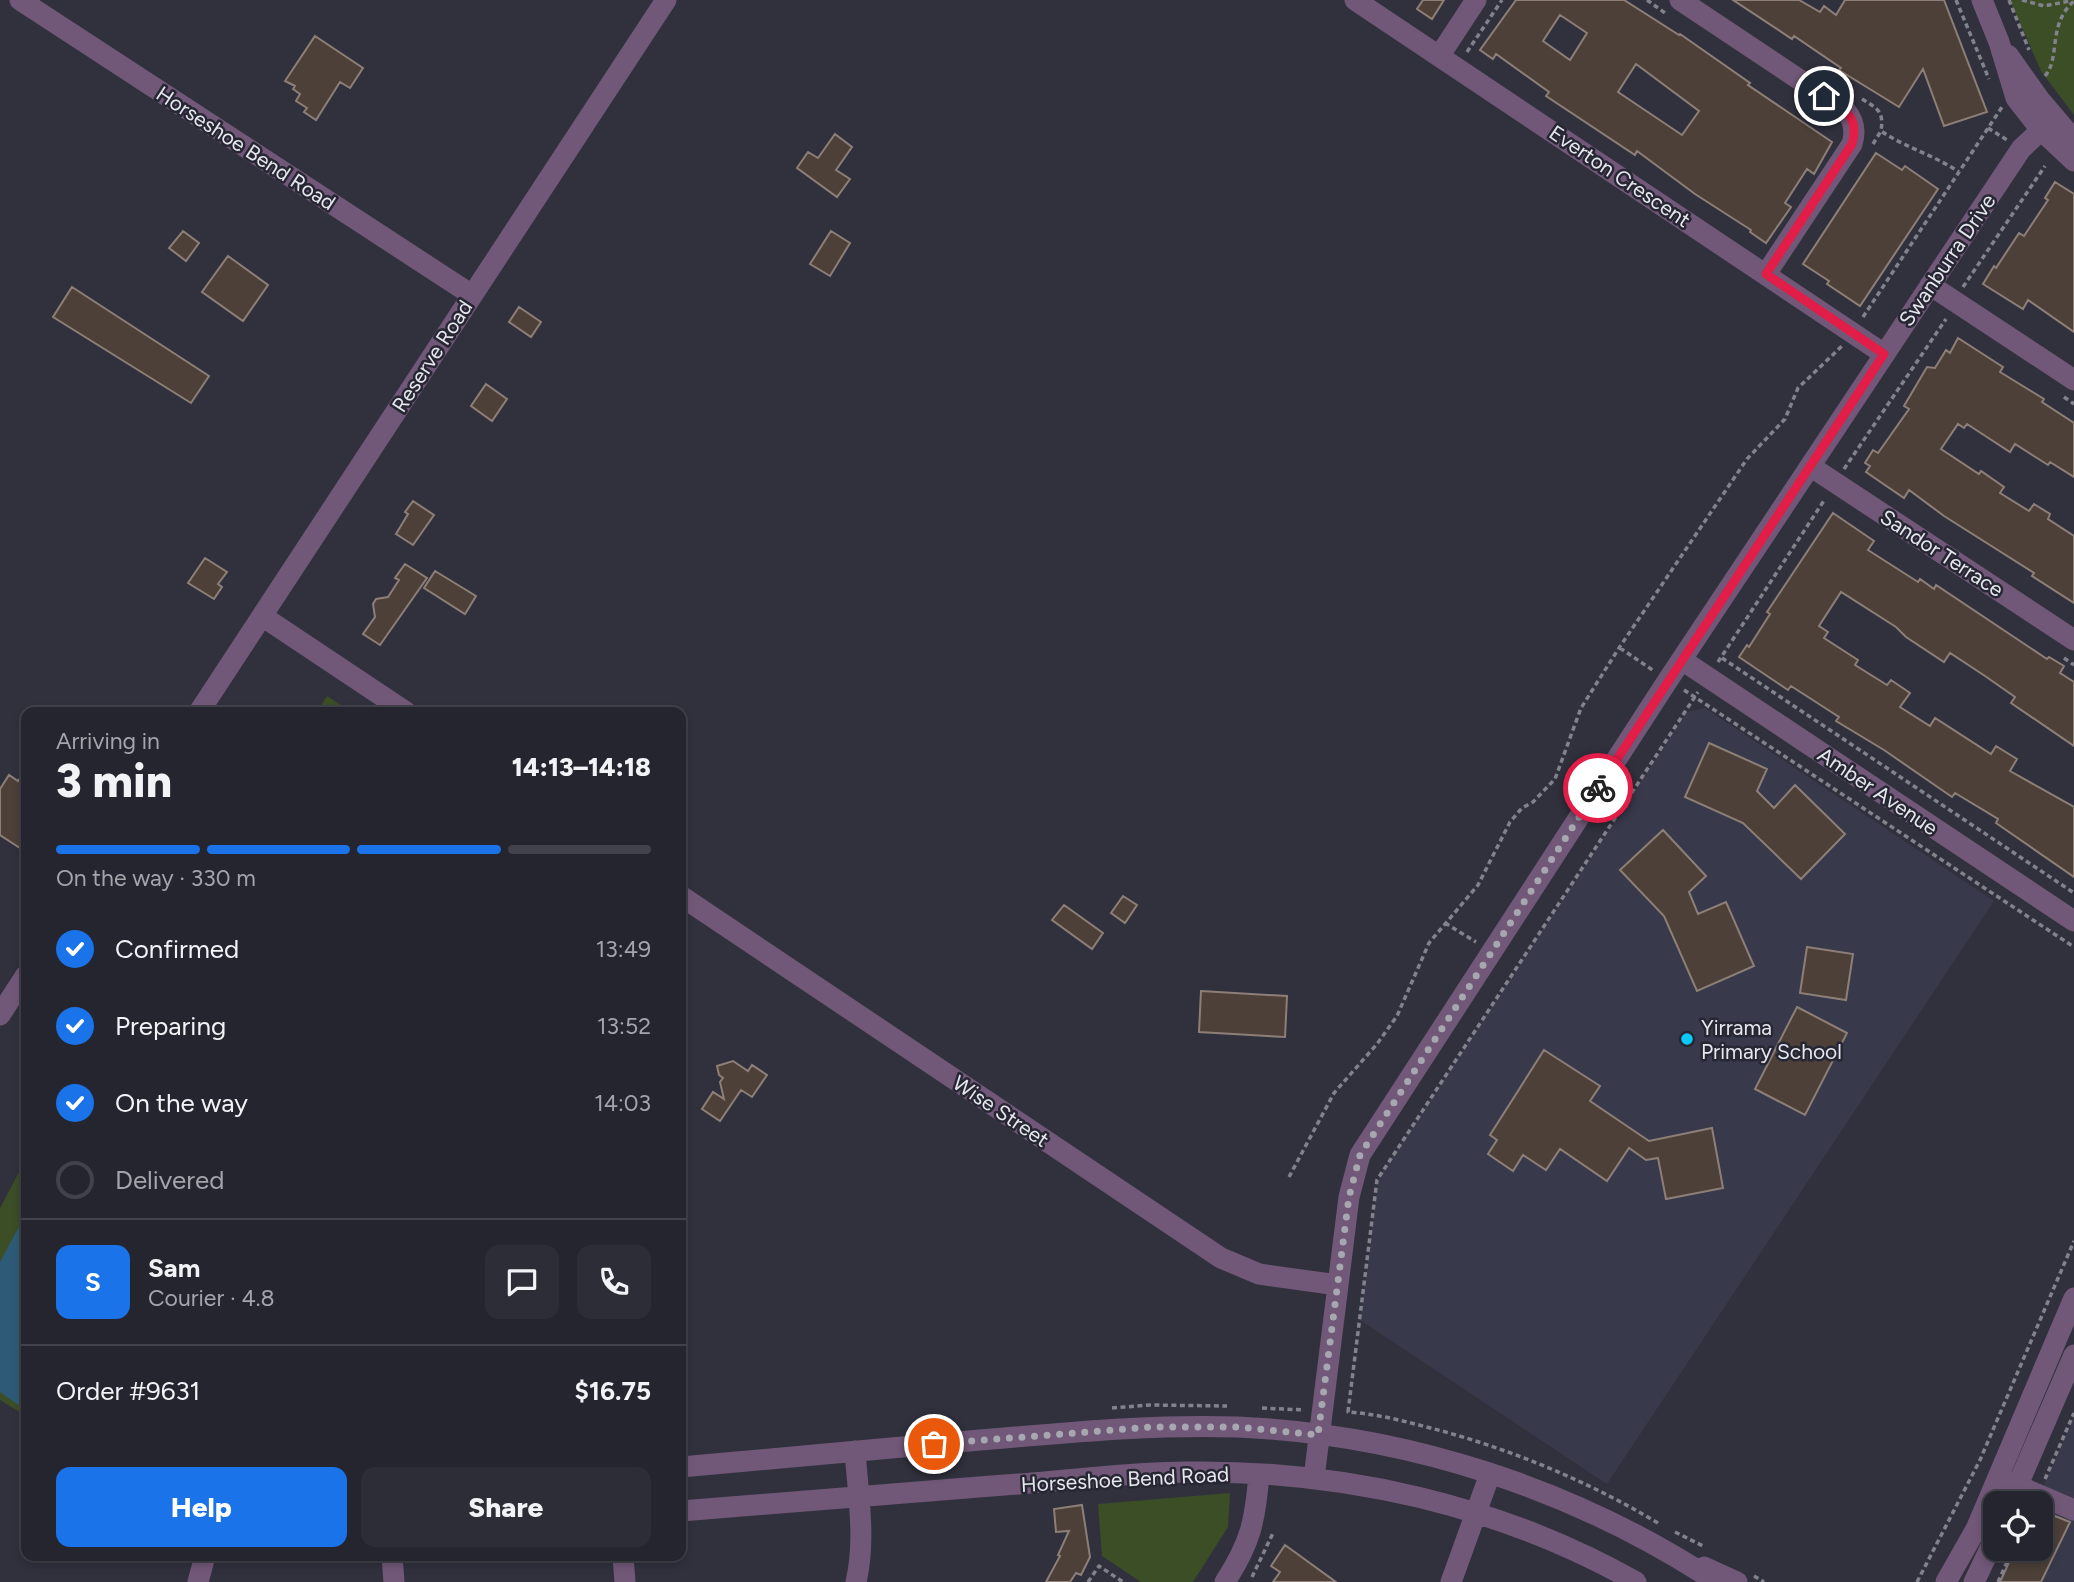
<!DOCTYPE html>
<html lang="en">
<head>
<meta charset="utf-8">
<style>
  body { margin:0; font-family:Figtree,sans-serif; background:#2c2d36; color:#f1f3f6; height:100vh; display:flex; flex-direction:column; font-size:26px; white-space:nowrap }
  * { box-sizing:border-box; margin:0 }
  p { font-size:23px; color:#a3a5aa }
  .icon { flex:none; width:38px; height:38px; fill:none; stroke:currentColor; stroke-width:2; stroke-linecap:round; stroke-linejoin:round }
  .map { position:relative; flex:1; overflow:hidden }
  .details { position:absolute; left:21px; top:707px; width:665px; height:854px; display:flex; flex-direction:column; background:#24252e; border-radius:14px; box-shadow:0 4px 10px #0003,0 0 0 2px #41424a }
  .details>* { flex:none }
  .tools { position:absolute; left:1983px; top:1491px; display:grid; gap:14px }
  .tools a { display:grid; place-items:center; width:70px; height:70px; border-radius:14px; background:#24252e; box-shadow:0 4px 10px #0003,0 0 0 2px #41424a; font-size:35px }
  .pin { position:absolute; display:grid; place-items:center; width:60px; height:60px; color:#fff; margin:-30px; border:4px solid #fff; border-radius:50%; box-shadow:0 2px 7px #0007 }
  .courier { position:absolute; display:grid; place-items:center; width:70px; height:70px; margin:-35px; border:5px solid #e11d48; border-radius:50%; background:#fff; color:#222; box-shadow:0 2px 9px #0007 }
  .head em { font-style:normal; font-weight:800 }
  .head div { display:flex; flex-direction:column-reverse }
  .head { display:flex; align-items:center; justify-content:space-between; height:119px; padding:0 35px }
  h1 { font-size:46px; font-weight:800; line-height:52px }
  .bar { display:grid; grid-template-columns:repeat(4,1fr); gap:10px 7px; align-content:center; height:84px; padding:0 35px }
  .bar i { height:9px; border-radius:5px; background:#41424a }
  .bar .on { background:#1a73e8 }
  .bar p { grid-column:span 4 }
  .line { display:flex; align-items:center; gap:18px; padding:0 35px; border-top:2px solid #41424a }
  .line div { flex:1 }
  .round { display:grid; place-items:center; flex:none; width:74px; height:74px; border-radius:14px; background:#2c2d36 }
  ol { padding:0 35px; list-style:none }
  li { display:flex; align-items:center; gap:21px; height:77px }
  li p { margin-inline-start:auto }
  li .icon { padding:7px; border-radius:50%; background:#1a73e8; color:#fff; stroke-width:4 }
  li:last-child { color:#a3a5aa }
  li i { width:38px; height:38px; border:4px solid #41424a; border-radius:50% }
  .primary-button { display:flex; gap:14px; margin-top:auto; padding:14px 35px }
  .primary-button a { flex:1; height:80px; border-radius:14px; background:#1a73e8; color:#fff; font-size:28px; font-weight:800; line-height:80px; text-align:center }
  .primary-button a+a { background:#2c2d36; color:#f1f3f6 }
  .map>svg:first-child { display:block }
  .built { fill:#383a4b }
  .green { fill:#3b4e26 }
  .water { fill:#2d5b77 }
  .building { fill:#4c4038; stroke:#8d7f77; stroke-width:2; fill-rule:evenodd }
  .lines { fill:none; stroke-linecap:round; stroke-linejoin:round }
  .path { stroke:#81828c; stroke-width:3.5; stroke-dasharray:5 3.5; stroke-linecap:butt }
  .minor { stroke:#725878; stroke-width:21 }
  .done { stroke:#a6a7b0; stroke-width:7; stroke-dasharray:0 12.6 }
  .route { stroke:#e11d48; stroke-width:9 }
  .poi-dot { fill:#0bcafa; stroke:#262733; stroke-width:2.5 }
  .labels { text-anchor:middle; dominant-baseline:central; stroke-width:5; stroke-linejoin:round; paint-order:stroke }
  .street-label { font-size:21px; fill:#e6e6ee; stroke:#262733 }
  .poi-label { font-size:21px; fill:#e6e6ee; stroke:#262733; text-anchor:start }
</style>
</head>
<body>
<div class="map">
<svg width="2074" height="1582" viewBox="0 0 2074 1582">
  <rect width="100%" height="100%" fill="#30313d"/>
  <path class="built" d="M1705 708 1994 901 1607 1484 1360 1320 1379 1177 1687 712Z
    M2074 1416V1582H2000L2015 1549H2040V1503H2036Z"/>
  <path class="green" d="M2010 0H2074V115L2041 71Z
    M327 696 351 712H317Z
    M26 1159V1416L0 1400V1208Z
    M1230 1493 1228 1527 1193 1582H1141L1102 1556 1098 1504Z"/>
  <path class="water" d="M23 1219 26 1220V1410L0 1392V1262Z"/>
  <path class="building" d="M1423 0H1444L1432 19 1417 9Z
    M1516 0H1624L1679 35 1680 34 1750 83 1748 85 1832 142 1814 174 1807 169 1785 203 1791 207 1766 243 1750 232 1751 230 1695 194 1637 151 1635 155 1546 96 1549 92 1496 54 1493 59 1480 50ZM1560 15 1587 33 1570 60 1543 41ZM1636 64 1699 111 1682 135 1618 92Z
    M1733 0H1799L1820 12 1824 6 1836 15 1845 0H1944L1987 112 1944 126 1923 69 1899 107 1839 70 1841 68 1794 36 1792 39Z
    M315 36 363 68 350 88 340 82 316 120 304 112 307 108 296 101 300 94 293 89 295 86 285 81Z
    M835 134 852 147 836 170 850 179 837 197 797 168 808 152 818 158Z
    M1876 153 1902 170 1905 166 1938 189 1860 306 1827 284 1829 281 1803 264Z
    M2055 182 2074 194V332L2028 300 2023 309 1983 284 1994 266 1996 268 2019 233 2024 236 2048 200 2045 198Z
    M183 231 199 243 186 261 169 248Z
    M831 231 850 243 830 276 810 264Z
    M228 256 268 285 243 321 202 292Z
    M72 287 209 376 191 403 53 317Z
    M519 307 541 322 531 337 509 322Z
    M1958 338 2003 367 2000 372 2044 399 2042 402 2074 423V477L2050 462 2048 465 2015 444 2010 452 1967 424 1964 428 1958 424 1941 449 1979 474 1981 471 2004 487 2000 493 2029 511 2034 504 2050 514 2048 519 2074 536V603L2032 576 2034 573 1944 516 1909 490 1904 498 1866 472 1870 466 1865 463 1873 450 1878 453 1909 409 1904 406 1927 367 1935 368 1946 350 1950 353Z
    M486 384 507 399 492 421 471 406Z
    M413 501 434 515 413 545 396 534 408 514 405 512Z
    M1833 513 1874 541 1868 550 1918 582 1920 579 1934 589 1936 585 2047 659 2049 657 2064 666 2060 673 2074 682V746L2011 703 2015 697 1985 676 1950 653 1944 662 1906 637 1896 627 1841 592 1819 626 1828 632 1824 638 1858 660 1855 665 1887 685 1891 680 1910 693 1900 707 1930 726 1935 718 1991 754 1996 746 2017 759 2010 771 2074 807V877L1996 823 1998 819 1955 793 1952 797 1884 750 1836 721 1839 717 1791 686 1788 690 1739 657 1747 645 1749 647 1770 614 1767 612Z
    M205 558 227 572 218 584 222 587 214 599 188 583Z
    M405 564 427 578 380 645 363 634 375 617 373 604 376 599 388 597 399 580 395 578Z
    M435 571 476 596 465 614 424 588Z
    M1709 743 1767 769 1757 791 1774 808 1795 785 1845 834 1801 879 1743 823 1685 797Z
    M26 769V852L0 835V789L9 775 18 781Z
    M1663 830 1706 876 1689 892 1698 914 1726 902 1754 966 1697 991 1664 916 1620 870Z
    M1123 896 1137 905 1125 923 1111 913Z
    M1064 905 1103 933 1092 949 1052 920Z
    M1807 947 1853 954 1846 1000 1800 993Z
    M1201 991 1287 996 1285 1037 1199 1032Z
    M1797 1007 1847 1033 1805 1115 1755 1089Z
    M1544 1050 1600 1086 1590 1101 1649 1141 1712 1128 1723 1188 1666 1199 1658 1158 1646 1160 1629 1148 1607 1181 1560 1149 1546 1170 1523 1155 1513 1171 1488 1154 1497 1140 1490 1135Z
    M733 1061 748 1071 752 1065 767 1075 752 1097 741 1090 720 1121 702 1109 713 1092 724 1099 720 1082 723 1078 719 1075 717 1066Z
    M1082 1505 1090 1557 1081 1575 1076 1573 1070 1582H1046L1060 1556 1058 1555 1069 1531 1056 1532 1054 1509Z
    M2040 1510 2070 1522 2041 1582H2000L2015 1549H2040Z
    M1285 1545 1336 1582H1273L1280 1572 1271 1566Z"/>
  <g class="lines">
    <path class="path" d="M1647 0 1665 13
      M1956 0 1989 79
      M2009 0 2029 50
      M2022 0 2044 6 2070 1
      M1467 52 1502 0
      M2045 76C2061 57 2047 25 2074 1
      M1862 99C1878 109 1884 111 1881 131 1906 148 1934 155 1959 172
      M1988 128 2007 140
      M1873 144 1881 131
      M1963 287 2045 166
      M1863 317 2002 107
      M2064 397 2074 404
      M1844 469 1946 319
      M1620 648 1654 671
      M1722 658 2074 893
      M2064 658 2074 665
      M1718 662 1825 499
      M1684 690 2074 947
      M1445 923 1476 942
      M1289 1177 1334 1093 1377 1044 1397 1016 1429 943 1478 885 1510 822 1522 808 1533 802 1555 779 1581 708 1619 648 1747 459 1785 419 1798 388 1842 346
      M1112 1408 1150 1405 1227 1406
      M1262 1408 1304 1410
      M2045 1479 2074 1413
      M1658 1523C1591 1483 1518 1452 1442 1431 1411 1423 1380 1414 1348 1412L1377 1180 1698 692
      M1675 1532 1705 1547
      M1754 1576 1764 1582
      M1252 1577 1273 1533
      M1088 1582 1099 1566 1123 1582
      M1917 1582 1980 1460 2074 1241
      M1998 1582 2013 1549"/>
    <path class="minor" d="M20 0 472 295
      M1355 0 1884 354
      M1680 0 1845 110C1854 120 1856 131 1852 144L1766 274
      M1982 0 1999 42 2016 98 2041 130 2074 161
      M1440 55 1476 0
      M2008 55 2040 100 2074 140
      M1930 285 2074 380
      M1810 466 2074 640
      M262 616 406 712
      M1682 660 2074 921
      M199 712 666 0
      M681 896 1221 1258 1259 1274 1338 1285
      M0 1015 26 975
      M855 1451C858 1494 866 1540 856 1582
      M681 1467C781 1458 880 1449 980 1440 1065 1433 1151 1424 1237 1427 1406 1434 1575 1489 1716 1582
      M1314 1478 1349 1197 1360 1155 1668 680 2021 149 2054 118
      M2007 1481 2074 1510
      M2010 1503 2074 1355
      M681 1511C793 1501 906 1492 1019 1484 1075 1480 1132 1472 1188 1472 1343 1470 1500 1505 1636 1582
      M392 1556 394 1582
      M623 1556 625 1582
      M1704 1567 1737 1582
      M198 1582 205 1556
      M1225 1582C1251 1542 1255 1521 1259 1475
      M1451 1582 1490 1474
      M1946 1582 1976 1529 2074 1298
      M1974 1582 1995 1538"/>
  </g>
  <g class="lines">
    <path class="done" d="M934 1444 1152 1427H1238L1318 1435 1349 1197 1360 1155 1598 788"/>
    <path class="route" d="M1598 788 1884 354 1766 274 1852 144C1860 117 1844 109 1824 96"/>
  </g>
  <circle class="poi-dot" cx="1687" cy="1039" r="7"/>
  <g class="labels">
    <g class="street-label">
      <text transform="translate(246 148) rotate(33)">Horseshoe Bend Road</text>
      <text transform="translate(1620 176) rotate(34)">Everton Crescent</text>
      <text transform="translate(1947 260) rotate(-56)">Swanburra Drive</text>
      <text transform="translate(432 356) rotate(-57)">Reserve Road</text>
      <text transform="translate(1942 553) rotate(33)">Sandor Terrace</text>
      <text transform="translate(1878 791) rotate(34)">Amber Avenue</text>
      <text transform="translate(1001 1111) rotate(34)">Wise Street</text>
      <text transform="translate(1125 1479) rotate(-3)">Horseshoe Bend Road</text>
    </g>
    <g class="poi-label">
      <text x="1701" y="1027">Yirrama<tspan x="1701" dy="24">Primary School</tspan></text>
    </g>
  </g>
</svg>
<div class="tools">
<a><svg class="icon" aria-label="locate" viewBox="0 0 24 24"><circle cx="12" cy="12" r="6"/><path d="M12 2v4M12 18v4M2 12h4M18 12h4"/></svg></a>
</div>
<div class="pin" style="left:934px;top:1444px;background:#ea580c"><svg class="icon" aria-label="bag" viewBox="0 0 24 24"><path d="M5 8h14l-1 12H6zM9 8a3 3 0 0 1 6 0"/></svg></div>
<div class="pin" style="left:1824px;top:96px;background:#1f2937"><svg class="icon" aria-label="home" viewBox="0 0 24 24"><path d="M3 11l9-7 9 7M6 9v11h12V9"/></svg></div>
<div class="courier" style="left:1598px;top:788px"><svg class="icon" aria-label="bike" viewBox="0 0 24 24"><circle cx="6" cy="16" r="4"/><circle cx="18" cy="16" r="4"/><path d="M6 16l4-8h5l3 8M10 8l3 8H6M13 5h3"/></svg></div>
<section class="details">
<div class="head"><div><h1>3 min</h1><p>Arriving in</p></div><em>14:13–14:18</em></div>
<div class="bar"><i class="on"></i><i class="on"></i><i class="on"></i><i></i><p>On the way · 330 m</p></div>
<ol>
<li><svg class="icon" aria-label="check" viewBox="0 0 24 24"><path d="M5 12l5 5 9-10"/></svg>Confirmed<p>13:49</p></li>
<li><svg class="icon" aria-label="check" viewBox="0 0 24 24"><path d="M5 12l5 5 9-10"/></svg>Preparing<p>13:52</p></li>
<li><svg class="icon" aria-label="check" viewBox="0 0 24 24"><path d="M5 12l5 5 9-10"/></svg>On the way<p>14:03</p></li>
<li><i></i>Delivered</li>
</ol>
<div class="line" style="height:126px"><b class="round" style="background:#1a73e8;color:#fff">S</b><div><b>Sam</b><p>Courier · 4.8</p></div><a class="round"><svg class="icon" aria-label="chat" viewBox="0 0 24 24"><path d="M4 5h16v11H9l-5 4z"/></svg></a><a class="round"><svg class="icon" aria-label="phone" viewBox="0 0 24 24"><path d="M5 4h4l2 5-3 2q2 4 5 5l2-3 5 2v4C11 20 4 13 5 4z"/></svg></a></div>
<div class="line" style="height:91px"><div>Order #9631</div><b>$16.75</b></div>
<div class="primary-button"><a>Help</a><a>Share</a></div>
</section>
</div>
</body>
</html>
